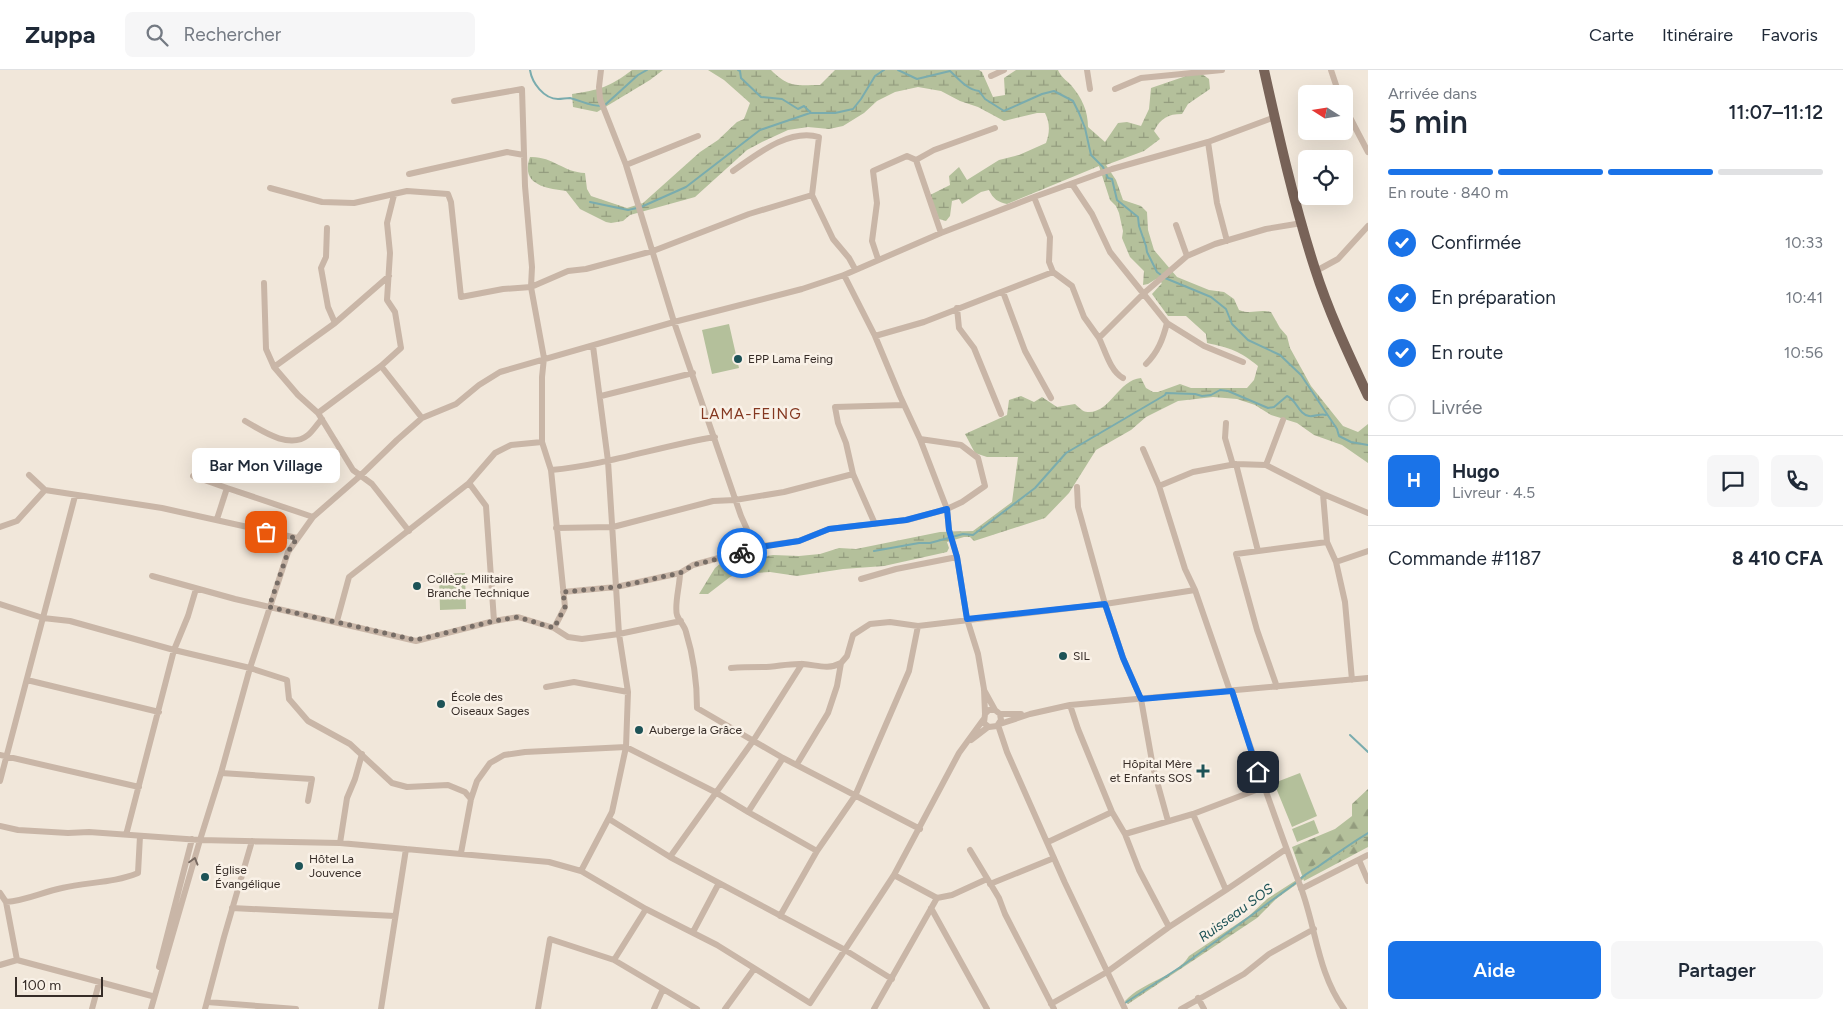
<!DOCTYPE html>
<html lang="fr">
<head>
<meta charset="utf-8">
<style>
  body { margin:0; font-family:Figtree,sans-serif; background:#f6f6f7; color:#1f2937; height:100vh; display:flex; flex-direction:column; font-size:19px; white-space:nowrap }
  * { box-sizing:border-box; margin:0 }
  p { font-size:16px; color:#747a83 }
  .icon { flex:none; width:28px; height:28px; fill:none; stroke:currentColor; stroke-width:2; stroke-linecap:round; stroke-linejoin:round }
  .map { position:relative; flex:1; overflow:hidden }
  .sheet { display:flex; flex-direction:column; background:#fff; width:475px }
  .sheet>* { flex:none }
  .needle { width:32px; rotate:282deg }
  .buttons { position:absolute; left:1298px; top:15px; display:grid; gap:10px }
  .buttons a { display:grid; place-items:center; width:55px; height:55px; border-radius:8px; background:#fff; box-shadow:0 5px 20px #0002; font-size:25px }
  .scale { position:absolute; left:15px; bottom:12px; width:88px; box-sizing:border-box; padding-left:5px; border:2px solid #362c27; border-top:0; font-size:14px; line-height:18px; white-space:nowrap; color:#362c27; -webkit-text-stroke:4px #f9f1e7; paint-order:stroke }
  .pin { position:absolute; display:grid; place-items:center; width:42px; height:42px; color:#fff; margin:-21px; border-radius:10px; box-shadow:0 2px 8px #0006 }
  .courier { position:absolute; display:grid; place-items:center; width:50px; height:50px; margin:-25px; border:4px solid #1a73e8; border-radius:50%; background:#fff; color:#222; box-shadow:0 1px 6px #0007 }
  .bubble { position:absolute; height:35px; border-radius:8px; background:#fff; box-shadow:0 5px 20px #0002; font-size:16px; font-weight:600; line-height:35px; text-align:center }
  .overview em { font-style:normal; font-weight:600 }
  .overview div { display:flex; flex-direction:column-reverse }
  .overview { display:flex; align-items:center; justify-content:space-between; height:85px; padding:0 20px }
  h1 { font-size:32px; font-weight:600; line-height:38px }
  .bar { display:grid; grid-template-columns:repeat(4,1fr); gap:8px 5px; align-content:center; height:60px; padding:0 20px }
  .bar i { height:6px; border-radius:4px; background:#e0e1e3 }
  .bar .selected { background:#1a73e8 }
  .bar p { grid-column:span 4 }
  .line { display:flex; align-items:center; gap:12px; padding:0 20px; border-top:1px solid #e0e1e3 }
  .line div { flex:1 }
  .round { display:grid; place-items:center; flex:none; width:52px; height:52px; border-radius:8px; background:#f6f6f7 }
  ol { padding:0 20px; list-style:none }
  li { display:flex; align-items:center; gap:15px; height:55px }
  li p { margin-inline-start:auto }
  li .icon { padding:5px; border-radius:50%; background:#1a73e8; color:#fff; stroke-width:4 }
  li:last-child { color:#747a83 }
  li i { width:28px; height:28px; border:2px solid #e0e1e3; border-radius:50% }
  .action { display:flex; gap:10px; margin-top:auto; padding:10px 20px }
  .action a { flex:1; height:58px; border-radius:8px; background:#1a73e8; color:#fff; font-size:20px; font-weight:600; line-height:58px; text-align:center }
  .action a+a { background:#f6f6f7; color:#1f2937 }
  header { display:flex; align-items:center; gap:30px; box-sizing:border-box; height:70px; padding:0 25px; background:#fff; border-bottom:1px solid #e0e1e3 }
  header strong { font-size:24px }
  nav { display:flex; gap:28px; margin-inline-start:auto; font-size:18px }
  .search { width:350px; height:45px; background:#f6f6f7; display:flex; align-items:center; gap:12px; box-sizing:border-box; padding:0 18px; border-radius:8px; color:#747a83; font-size:19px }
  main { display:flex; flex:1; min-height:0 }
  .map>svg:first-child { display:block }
  .green { fill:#b4c09b }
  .forest { fill:url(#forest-firs) }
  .wetland { fill:url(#wetland-marsh) }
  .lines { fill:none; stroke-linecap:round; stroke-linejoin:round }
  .stream { stroke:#7aacae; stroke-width:2 }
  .minor { stroke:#c9b6a7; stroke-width:6 }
  .primary { stroke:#786358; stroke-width:10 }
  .oneway { stroke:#786a61 }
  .done { stroke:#776d66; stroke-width:5; stroke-dasharray:0 9 }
  .route { stroke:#1a73e8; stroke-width:6 }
  .poi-dot { fill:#1d5357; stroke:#f9f1e7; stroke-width:2 }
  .labels { text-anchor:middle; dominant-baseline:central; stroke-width:5; stroke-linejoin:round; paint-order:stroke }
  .poi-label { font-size:12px; fill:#362c27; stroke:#f9f1e7; text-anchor:start }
  .water-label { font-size:14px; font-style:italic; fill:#1d5357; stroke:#f9f1e7 }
  .quarter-label { font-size:15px; letter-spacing:1px; fill:#843821; stroke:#f9f1e7 }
</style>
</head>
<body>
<header>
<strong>Zuppa</strong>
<div class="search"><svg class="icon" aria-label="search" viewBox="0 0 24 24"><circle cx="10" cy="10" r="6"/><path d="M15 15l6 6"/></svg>Rechercher</div>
<nav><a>Carte</a><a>Itinéraire</a><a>Favoris</a></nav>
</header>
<main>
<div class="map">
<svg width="1368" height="939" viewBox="0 0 1368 939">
  <defs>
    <pattern id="forest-firs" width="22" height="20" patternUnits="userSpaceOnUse" patternTransform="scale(1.25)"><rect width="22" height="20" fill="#b4c09b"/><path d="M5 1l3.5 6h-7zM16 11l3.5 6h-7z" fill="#939c7e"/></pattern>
    <pattern id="wetland-marsh" width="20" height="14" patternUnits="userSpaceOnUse" patternTransform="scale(1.25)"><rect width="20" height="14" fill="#b4c09b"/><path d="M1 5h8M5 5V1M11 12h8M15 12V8" fill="none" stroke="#939c7e"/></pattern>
  </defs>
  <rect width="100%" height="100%" fill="#f1e7da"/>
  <path class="green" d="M729 254 739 298 712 304 702 260Z
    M465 503 466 539 440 540 439 504Z
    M1300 703 1317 746 1292 757 1274 713Z
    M1314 750 1319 763 1297 772 1292 759Z"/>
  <path class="forest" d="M1368 719V777L1304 811 1292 777 1335 759 1352 746V734Z"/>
  <path class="wetland" d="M632 0H663L650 10 597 42 573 37 572 24C599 20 610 17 632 0Z
    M708 0H771C789 18 796 15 820 15L835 0H979L982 2 993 27 1005 25 1004 8 1016 0H1058C1061 7 1066 10 1071 15 1082 28 1088 41 1088 57L1105 72 1118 53 1127 52 1141 56 1149 39 1151 18 1189 5 1202 4 1209 9 1210 19 1188 34 1182 44C1168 44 1161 48 1154 61L1160 69 1144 81 1106 95 1116 110 1123 130 1141 136 1147 142 1148 160 1154 180 1177 207 1209 220 1224 222 1234 229 1239 240C1252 245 1257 239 1271 242L1280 258 1287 266 1290 278 1311 316 1343 356 1358 362 1368 354V393L1342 375 1314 365 1297 353 1271 345 1255 335 1237 329 1213 327 1178 331 1146 347 1131 360 1096 380 1069 423 1045 448 974 471 970 467H964L947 472 949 478 947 482 884 496 843 499 797 506 770 502 738 504 730 507 708 524H699L715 498 721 493 773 485 799 486 820 484 839 478 856 479 940 462 973 461 1012 432 1018 387H987L975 383 965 364 1007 345 1009 330 1021 326 1034 332 1042 327 1057 337 1075 334C1079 337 1083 343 1089 342 1111 342 1118 310 1141 308L1146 318 1153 322H1158L1180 314 1191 318H1247L1254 310 1258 296C1240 281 1230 278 1207 273L1206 264 1186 246H1168L1152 224 1162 213 1156 209 1148 214 1143 215 1144 201 1130 187 1127 180 1122 168 1123 161 1119 143 1116 136 1110 130 1099 96 1007 134C998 132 993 129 989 120L981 122 962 134 959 129 952 131 950 146 946 151 939 149 930 125 950 115 949 106 959 97 967 110 999 90 1019 85 1046 73C1050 62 1050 53 1045 43H1037L1004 51 978 37 960 31 941 21 918 17 895 22 877 31 864 43 843 56 829 59 808 57 788 60 762 72 747 80 695 127 630 145 623 151 611 153 606 152 580 139 566 121C546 118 520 115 530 87 552 86 563 102 585 103L587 119 591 126 627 138 643 133 700 82 718 70 737 52 744 49 750 33 724 10Z
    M1368 759V767L1307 805 1305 808 1276 829 1257 848 1128 934 1125 931C1143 911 1175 908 1189 886L1249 846 1267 829 1301 807 1306 801 1357 765Z"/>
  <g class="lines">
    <path class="stream" d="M530 0C532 13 544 29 558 29 562 29 566 28 570 28 582 31 589 36 601 36
      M738 0 740 1 741 8 761 27 782 29 798 39 804 36 810 42
      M898 0 917 9 950 1C958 8 967 20 979 21L985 29 1004 41 1042 24 1054 21 1073 31 1079 43 1085 58 1091 85 1103 97 1108 108 1112 109 1117 130 1138 147 1139 156 1146 176 1147 182 1157 202 1165 208 1211 227 1226 239 1232 254 1248 270 1280 285 1301 305 1337 359 1339 366 1351 372 1368 375
      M605 35 638 5 647 0
      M590 132 628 140 637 138
      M641 137 686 117 760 60 810 43H835L853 39 861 29 875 6 884 0
      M874 481 919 473H930L963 464 973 465 1035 418 1066 383 1165 325 1166 323 1195 324 1202 326 1211 325 1220 320 1228 321 1268 338 1274 337 1287 326C1297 330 1298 344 1309 346 1315 347 1320 343 1326 345
      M1350 665 1368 682
      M1300 809C1308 802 1310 802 1319 796 1335 785 1351 773 1368 763
      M1125 933 1182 896 1297 812"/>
    <path class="minor" d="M601 0 599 17 600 29 626 95 674 252 741 446 755 477
      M1087 0 1090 19
      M1331 0 1339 24
      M991 6 1004 0
      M1115 19 1141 8 1222 0
      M454 31 522 19 525 116 532 197 531 217 544 288 542 307V372L551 400 565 537 554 558
      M1344 36 1368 82
      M1208 72 1217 133 1227 171
      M916 90 934 80 995 58
      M626 95 698 66
      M733 101C756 85 789 58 819 67L812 125 833 169 849 188 855 199
      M409 104 507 82 524 85
      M1072 114 1092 144 1110 182 1167 253C1163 269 1158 282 1146 294
      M270 118 322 132 354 133 407 121 448 124 451 132 461 227 503 219 531 217 568 201 586 199 653 181 749 144 812 125
      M1034 127 1050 167 1049 192 1053 202
      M1176 155 1187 186
      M327 158 326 187 321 198 328 237 335 253
      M878 189 872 171 877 133 873 101 907 86 916 90 941 163
      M1316 201 1338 189 1368 156
      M844 205 875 266 900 326 920 369 947 439 949 460 957 487 967 549 978 584 984 619 985 644
      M264 213 266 279 274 297 298 325 318 343 353 400 372 414 409 461
      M1003 222 1025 281 1051 328
      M957 238 959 258 974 278 1001 344
      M1167 253 1204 276 1243 292
      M875 266 924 252 1053 202 1072 216 1084 247 1099 268 1143 224 1187 186 1215 174 1266 159 1302 153
      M1099 268C1105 280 1110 301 1123 308
      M381 296 422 348
      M274 297 335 253 389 206
      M601 326 693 303
      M318 343 381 296 401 278 395 242 387 230 390 183 387 153 394 125
      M245 351C262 361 290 380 308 365 313 361 317 354 322 349
      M1226 353 1225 368 1233 395
      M1143 379 1159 416 1185 499 1195 520 1230 621
      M1236 394 1258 481
      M1266 395 1283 350
      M551 400C607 395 660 376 715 367
      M29 405 45 420
      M193 406 227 418 217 449
      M469 413 486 436 494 551
      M1159 416 1193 402 1236 394 1266 395 1323 424 1368 443
      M1077 417 1078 437 1105 534 1195 520
      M227 418 313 447
      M1323 424 1327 472 1336 492 1345 532 1352 610
      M875 454 853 404 846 373 838 353 835 337 904 335
      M0 457 17 451 45 420 162 438 297 468
      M556 458 613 457 713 431 735 430 784 422 853 404
      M1336 492 1368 481
      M152 506 235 529 416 571 494 551 518 547 554 558 568 567 582 569 619 564 681 551
      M861 509 896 499 957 487
      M563 522 616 517 680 503
      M0 534 43 548 70 551 174 580 250 598 287 610 289 629 308 651 350 674 392 713 407 717 448 715 465 722 471 729
      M337 551 349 507 469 413 495 383 511 375 542 372
      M731 598C742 597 752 597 763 597 776 597 789 593 803 594 817 595 828 600 841 593
      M27 610 159 642
      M546 617 574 612 628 622
      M1277 617 1257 560 1236 484 1327 472
      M984 620 995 640
      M1232 621C1253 688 1277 753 1301 818 1316 858 1318 904 1344 939
      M1070 635 1078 659 1112 742 1125 764 1139 800 1169 857
      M1000 644 1001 650 997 656 989 657 984 653 985 644 989 640H995L1000 644H1021
      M1000 654 1030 644 1070 635 1368 608
      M998 655 1007 682 1065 813 1125 939
      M971 670 988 657
      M0 685 139 717
      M797 694 828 643 837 616 841 593 847 586 853 565 870 554 890 552 918 556 1105 534 1123 588 1141 629 1153 697 1168 751
      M221 703 312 709 308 731
      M0 711 75 426
      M748 742 817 781
      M1193 744 1264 717
      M609 749 670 787 845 880 892 909
      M0 756 18 760 68 763 89 762 200 770 340 773 549 792 581 801 646 839 717 875 810 933 894 805 959 683 983 650
      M920 759 783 688 697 638C697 611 694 588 686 562 685 556 679 551 677 545 674 535 680 515 680 503L693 495 726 486 745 482 755 477 799 471 829 459 907 450 947 439 962 432 985 416 978 388 961 375 920 369
      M126 765 174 580 188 546 196 519
      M1048 772 1112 742
      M340 773 347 728 355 709 362 684
      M970 780 999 828 1005 844 1054 939
      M461 783 471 729 477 711 490 693 504 685 525 682 626 677 715 722 748 742 783 688
      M670 787 753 671 802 594
      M1359 790 1368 811
      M581 801 612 742 626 677 628 622 619 564 608 391 593 276
      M894 805 937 828 952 825 987 809
      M990 814 1054 788
      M1301 819 1368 785
      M1226 820 1286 779
      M0 823 6 832 17 890
      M6 832C25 831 43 822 62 818 87 812 114 813 138 803L140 766
      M232 838 395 846
      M931 838 987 939
      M780 846 817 781 855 726 909 601 918 556
      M693 862 719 813
      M614 890 646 839
      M0 895 17 890 152 926
      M159 897 192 769
      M1198 928 1204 939
      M207 932 296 939
      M1051 934 1107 902 1169 857 1226 820 1193 744 1125 764
      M92 939 99 913
      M151 939 200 770 221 703 250 598 288 482 313 447 360 406 397 370 422 348 456 334 479 315 500 302 674 252 802 219 844 205 941 163 1034 127 1112 99 1208 72 1275 47
      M205 939 224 867 252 771
      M381 939 406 779
      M538 939 550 869 614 890 697 939
      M654 939 663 919
      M725 939 754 899
      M874 939 937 828
      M1181 939 1244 904 1269 884 1314 859"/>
    <path class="primary" d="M1264 0C1279 67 1294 134 1315 199 1329 243 1349 285 1368 326"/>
  </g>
  <defs><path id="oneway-chevron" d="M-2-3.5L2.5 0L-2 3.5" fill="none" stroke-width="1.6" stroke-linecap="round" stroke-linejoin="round" transform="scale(1.25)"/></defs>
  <use class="oneway" href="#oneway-chevron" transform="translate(194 791) rotate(-74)"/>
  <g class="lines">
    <path class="done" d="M266 462 297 468 288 482 269 537 416 570 494 551 518 547 554 558 565 537 563 522 616 517 680 503 693 495 742 483"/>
    <path class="route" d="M742 483 754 478 799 471 829 459 906 450 947 439 949 460 957 487 967 549 1105 534 1123 588 1141 629 1232 621 1258 702"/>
  </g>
  <g class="poi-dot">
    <circle cx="738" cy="289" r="5"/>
    <circle cx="417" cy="516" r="5"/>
    <circle cx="1063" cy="586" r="5"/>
    <circle cx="441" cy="634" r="5"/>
    <circle cx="639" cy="660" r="5"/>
    <path d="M1200.5 693.5h5v5h5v5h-5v5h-5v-5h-5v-5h5z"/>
    <circle cx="299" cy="796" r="5"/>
    <circle cx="205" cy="807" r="5"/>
  </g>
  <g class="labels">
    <g class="poi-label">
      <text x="748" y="289">EPP Lama Feing</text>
      <text x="427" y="509">Collège Militaire<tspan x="427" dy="14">Branche Technique</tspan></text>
      <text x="1073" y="586">SIL</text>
      <text x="451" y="627">École des<tspan x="451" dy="14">Oiseaux Sages</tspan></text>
      <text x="649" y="660">Auberge la Grâce</text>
      <text x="1192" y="694" text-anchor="end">Hôpital Mère<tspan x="1192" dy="14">et Enfants SOS</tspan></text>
      <text x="309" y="789">Hôtel La<tspan x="309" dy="14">Jouvence</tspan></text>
      <text x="215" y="800">Église<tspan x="215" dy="14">Évangélique</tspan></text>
    </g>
    <g class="water-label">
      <text transform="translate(1236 843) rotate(-36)">Ruisseau SOS</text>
    </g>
    <g class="quarter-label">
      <text x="751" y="344">LAMA-FEING</text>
    </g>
  </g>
</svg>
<div class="buttons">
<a><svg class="needle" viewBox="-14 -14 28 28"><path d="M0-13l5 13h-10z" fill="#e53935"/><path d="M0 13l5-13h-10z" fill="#747a83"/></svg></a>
<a><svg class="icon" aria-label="locate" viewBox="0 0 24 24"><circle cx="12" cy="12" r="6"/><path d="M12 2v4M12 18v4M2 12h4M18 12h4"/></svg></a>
</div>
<div class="scale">100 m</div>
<div class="pin" style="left:266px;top:462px;background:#ea580c"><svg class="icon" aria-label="bag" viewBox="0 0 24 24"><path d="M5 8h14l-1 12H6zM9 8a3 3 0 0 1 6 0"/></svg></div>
<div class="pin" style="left:1258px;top:702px;background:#1f2937"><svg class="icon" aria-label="home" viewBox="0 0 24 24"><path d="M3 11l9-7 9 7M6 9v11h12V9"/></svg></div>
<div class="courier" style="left:742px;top:483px"><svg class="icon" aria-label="bike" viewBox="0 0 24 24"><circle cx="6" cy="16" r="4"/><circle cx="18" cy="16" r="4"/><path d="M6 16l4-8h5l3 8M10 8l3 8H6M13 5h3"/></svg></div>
<div class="bubble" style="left:192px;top:378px;width:148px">Bar Mon Village</div>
</div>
<section class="sheet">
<div class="overview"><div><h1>5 min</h1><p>Arrivée dans</p></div><em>11:07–11:12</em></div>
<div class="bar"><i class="selected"></i><i class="selected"></i><i class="selected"></i><i></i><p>En route · 840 m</p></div>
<ol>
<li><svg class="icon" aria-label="check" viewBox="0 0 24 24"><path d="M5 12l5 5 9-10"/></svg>Confirmée<p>10:33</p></li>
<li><svg class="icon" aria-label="check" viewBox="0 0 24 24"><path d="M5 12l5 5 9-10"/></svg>En préparation<p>10:41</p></li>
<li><svg class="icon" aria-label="check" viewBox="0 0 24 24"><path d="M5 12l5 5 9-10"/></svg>En route<p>10:56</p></li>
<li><i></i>Livrée</li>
</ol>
<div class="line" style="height:90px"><b class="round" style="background:#1a73e8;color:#fff">H</b><div><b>Hugo</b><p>Livreur · 4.5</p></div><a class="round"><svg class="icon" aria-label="chat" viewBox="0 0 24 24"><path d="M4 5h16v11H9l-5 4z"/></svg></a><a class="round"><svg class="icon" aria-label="phone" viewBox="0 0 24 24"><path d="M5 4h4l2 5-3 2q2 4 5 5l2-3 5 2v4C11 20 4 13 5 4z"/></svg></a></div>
<div class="line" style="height:65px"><div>Commande #1187</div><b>8 410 CFA</b></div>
<div class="action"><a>Aide</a><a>Partager</a></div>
</section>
</main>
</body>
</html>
